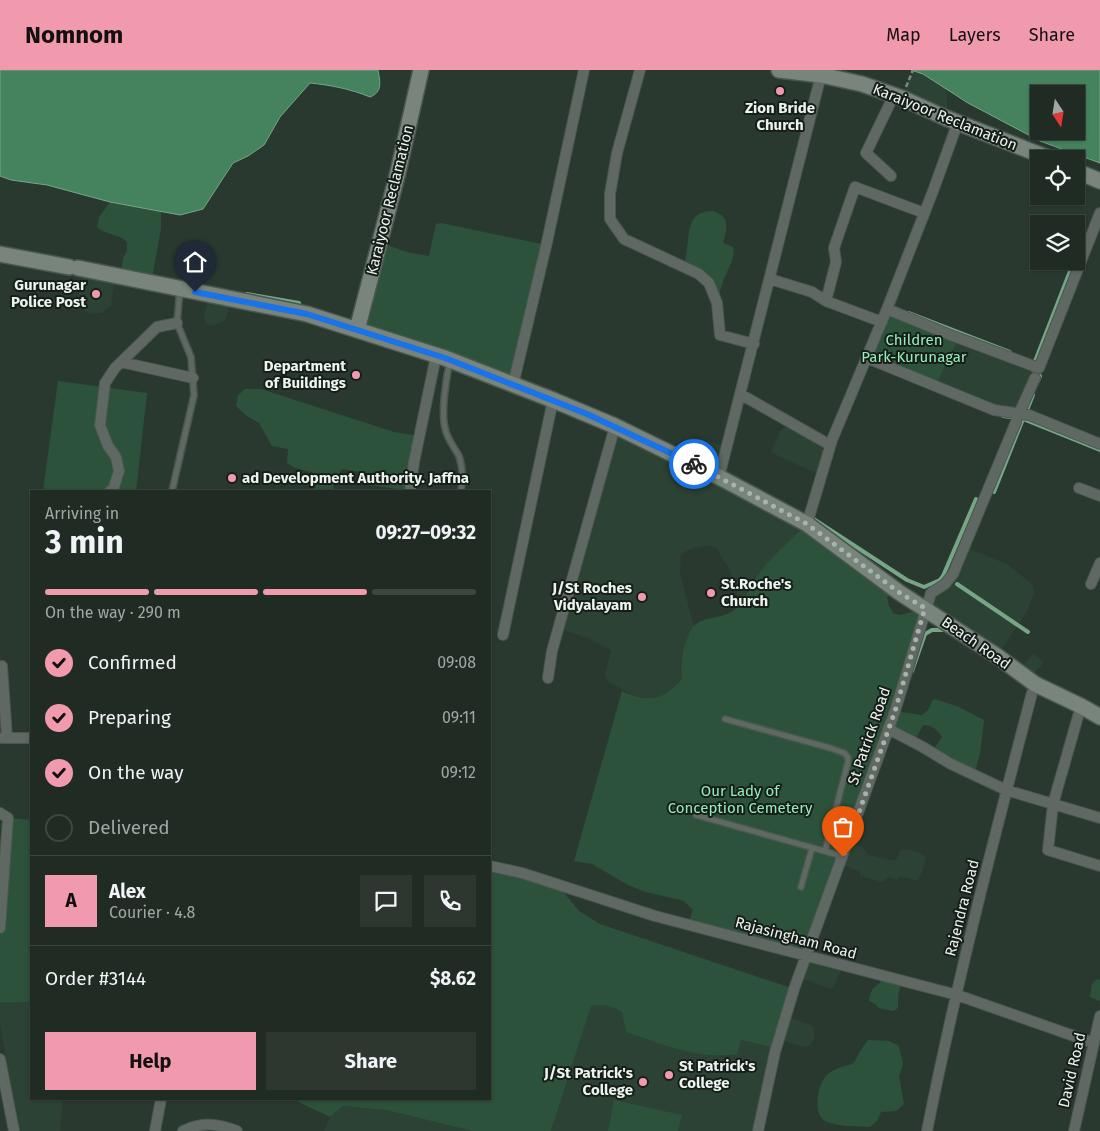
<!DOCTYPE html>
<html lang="en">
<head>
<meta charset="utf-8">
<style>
  body { margin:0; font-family:"Fira Sans",sans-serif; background:#2d3730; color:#f1f3f6; height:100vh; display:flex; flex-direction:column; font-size:19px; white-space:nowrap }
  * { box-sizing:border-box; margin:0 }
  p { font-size:16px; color:#a2a7a6 }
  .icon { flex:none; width:28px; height:28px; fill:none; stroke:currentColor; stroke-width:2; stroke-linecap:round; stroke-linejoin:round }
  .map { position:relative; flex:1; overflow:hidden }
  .sheet { position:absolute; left:30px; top:420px; width:461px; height:610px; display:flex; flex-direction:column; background:#202b23; border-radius:0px; box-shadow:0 1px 4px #0004,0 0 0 1px #3d4741 }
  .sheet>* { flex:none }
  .needle { width:32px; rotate:168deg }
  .buttons { position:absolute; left:1030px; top:15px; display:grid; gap:10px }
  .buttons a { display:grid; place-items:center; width:55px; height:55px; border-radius:0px; background:#202b23; box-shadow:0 1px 4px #0004,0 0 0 1px #3d4741; font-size:25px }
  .pin { position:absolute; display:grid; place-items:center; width:42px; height:42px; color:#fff; margin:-51px -21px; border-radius:50% 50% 50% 0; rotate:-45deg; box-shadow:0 0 5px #0007 }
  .pin .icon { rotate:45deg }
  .courier { position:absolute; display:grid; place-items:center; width:50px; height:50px; margin:-25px; border:4px solid #1a73e8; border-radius:50%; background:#fff; color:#222; box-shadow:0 1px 6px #0007 }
  .summary em { font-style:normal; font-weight:700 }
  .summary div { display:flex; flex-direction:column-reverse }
  .summary { display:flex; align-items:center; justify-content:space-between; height:85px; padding:0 15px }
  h1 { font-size:32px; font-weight:700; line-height:38px }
  .bar { display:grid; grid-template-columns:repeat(4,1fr); gap:8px 5px; align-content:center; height:60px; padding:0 15px }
  .bar i { height:6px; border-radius:4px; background:#3d4741 }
  .bar .selected { background:#f29aad }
  .bar p { grid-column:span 4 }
  .line { display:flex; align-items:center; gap:12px; padding:0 15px; border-top:1px solid #3d4741 }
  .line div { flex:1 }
  .round { display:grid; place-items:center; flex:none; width:52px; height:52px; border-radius:0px; background:#2d3730 }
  ol { padding:0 15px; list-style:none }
  li { display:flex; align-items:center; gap:15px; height:55px }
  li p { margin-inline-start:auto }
  li .icon { padding:5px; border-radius:50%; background:#f29aad; color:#111; stroke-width:4 }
  li:last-child { color:#a2a7a6 }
  li i { width:28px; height:28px; border:2px solid #3d4741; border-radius:50% }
  .cta { display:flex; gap:10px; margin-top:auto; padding:10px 15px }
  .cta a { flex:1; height:58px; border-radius:0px; background:#f29aad; color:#111; font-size:20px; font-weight:700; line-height:58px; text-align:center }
  .cta a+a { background:#2d3730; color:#f1f3f6 }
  header { display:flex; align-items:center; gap:30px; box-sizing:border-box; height:70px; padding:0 25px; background:#f29aad; color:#111 }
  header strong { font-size:24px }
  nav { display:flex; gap:28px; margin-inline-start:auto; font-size:18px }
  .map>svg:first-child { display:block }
  .built { fill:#2c4234 }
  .green { fill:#2c523b }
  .water { fill:#44835d; stroke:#76a588; fill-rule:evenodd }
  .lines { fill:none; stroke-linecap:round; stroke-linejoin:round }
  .stream { stroke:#76a588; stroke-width:4 }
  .lane-casing { stroke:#49574e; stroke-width:8 }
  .street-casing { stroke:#49574e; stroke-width:12 }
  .secondary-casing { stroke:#49574e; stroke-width:18 }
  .path { stroke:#7d8981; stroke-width:2.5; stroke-dasharray:5 2.5; stroke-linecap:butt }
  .lane { stroke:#606863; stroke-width:5 }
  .street { stroke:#606863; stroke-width:10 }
  .secondary { stroke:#78847c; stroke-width:15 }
  .done { stroke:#a7b3ab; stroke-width:5; stroke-dasharray:0 9 }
  .route { stroke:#1a73e8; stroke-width:6 }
  .poi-dot { fill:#f29aad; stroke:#171e1a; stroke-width:2 }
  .labels { text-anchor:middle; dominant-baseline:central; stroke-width:4; stroke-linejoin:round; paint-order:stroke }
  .poi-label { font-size:15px; font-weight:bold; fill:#ebf4ee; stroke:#171e1a; text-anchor:end }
  .street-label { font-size:15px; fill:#ebf4ee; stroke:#171e1a }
  .park-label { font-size:15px; fill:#93efb6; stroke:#171e1a }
</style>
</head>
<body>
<header>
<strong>Nomnom</strong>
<nav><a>Map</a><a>Layers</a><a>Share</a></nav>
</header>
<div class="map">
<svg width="1100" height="1061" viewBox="0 0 1100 1061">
  <rect width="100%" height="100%" fill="#2a392f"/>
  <path class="built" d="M913 1 923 4 945 18 947 26V41L902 28Z
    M86 200 113 206 114 214 111 236 102 243 88 244 81 236 79 226 80 216Z
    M228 228V241L225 251 210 256 205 252 204 246 208 230Z
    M959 268 1039 298 1019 343 935 317Z
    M789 354 830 375 821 405 780 387 771 381 780 361Z
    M615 356 679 386 686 368H696L727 377 720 407 807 454 761 501 740 533 735 514 727 495 715 477 706 476 696 478 688 480 681 485 680 503 694 557 686 573 681 590 680 599 682 608 672 619 660 627 651 629 632 625 607 611 605 603 611 580 588 568 558 558Z
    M964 477 1007 494 1033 515 1035 522 1027 541 997 586 925 538 931 523 945 514Z
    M1033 584 1044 592 1029 610 1017 601Z
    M847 773 861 776 869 785 895 791 901 780H911L921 783 926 787 922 802 917 811 900 806 897 810 889 807 882 812 860 806V802L840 794Z
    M806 886 843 895 834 917 830 919 798 907Z
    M31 932V1029H63L60 1061H18L0 953V934Z
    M606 935 614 936 622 942 644 968 682 979 724 987 737 984 741 970 771 977 775 982 758 1061H551L590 936Z
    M786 946 811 955 814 959V968L811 975 803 977 779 969Z
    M343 1036 386 1040 472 1061H324L330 1047Z"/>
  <path class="green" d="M110 132 161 141V159L151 213 121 206 123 188 127 181V172C118 163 105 165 97 157L99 147Z
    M712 141C731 146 727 158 723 173L733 177C736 188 728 198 724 209 721 217 719 225 717 233L709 212 684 198C685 189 687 180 688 170 690 153 692 142 712 141Z
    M441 153 541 174 547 172 513 315 357 260 387 175 407 182 429 186 436 154Z
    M887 239 959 268 935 317 870 288Z
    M58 311 147 323 136 421H43Z
    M245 319H261L394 362 419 366 410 421 370 415 372 404 342 399 334 412 333 421H314L318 404 295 398 287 393 288 379 272 376 259 353 247 346 236 336 238 325Z
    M807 454 892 523 887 527 889 536 894 544 901 545 925 538 895 641 922 645 928 640 932 631 935 629 959 637 984 650 980 684 974 704 932 682 942 667C937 659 932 655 923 655L914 672 889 660 806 886 688 854 693 840 684 831 646 822 628 815 592 794 574 791 622 621C650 633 661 631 682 609 679 595 684 569 693 557 703 545 723 550 735 539 746 529 752 512 761 501 774 484 792 469 807 454Z
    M8 748 31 750V932L0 933V858Z
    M490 796 566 817 565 824 579 841 600 854 794 919 775 982 771 977 741 970 737 984C704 991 657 973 626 962L622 942C611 935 603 935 591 936L551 1061H472L386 1040 343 1036 330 1047 292 1029H490Z
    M881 905 902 911 898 925V938L893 941 879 938 875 934 869 931C870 922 872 918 880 913Z
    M1097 909 1100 910V931L1090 927 1092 914Z
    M868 970 889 971 899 976 903 994 899 1006 904 1034 896 1041 881 1042 877 1051 870 1057C857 1056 840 1057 827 1052 812 1046 817 1016 826 1006 833 998 844 997 854 993L860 981Z
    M614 1030 682 1045 678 1061H608Z"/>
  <path class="water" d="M0 0H378C380 11 383 22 370 27 351 19 330 15 310 13L280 47 264 75 248 86 233 93 203 139 180 145 110 132 47 115 11 110 0 106Z
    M911 0H1100V93L1040 71 968 33 923 4ZM1039 24H1076V61H1039Z"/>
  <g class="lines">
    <path class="stream" d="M1076 187 1081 174
      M247 224 299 233 300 238
      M909 243 1010 282
      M1034 294 1074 191
      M1033 300 1040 306 1038 311
      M1030 342 1027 340 1033 325
      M1003 346 1018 348
      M994 422 1023 349 1100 380
      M813 446 812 448 907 510 924 517 940 510 943 506 976 429
      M957 514 1028 562
      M912 601 925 564 932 560H947"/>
    <defs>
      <path id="lane" d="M450 291C446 308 441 342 445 358 447 369 454 377 459 386 463 398 463 409 461 421
        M172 421 194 325 191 287 177 253 180 219
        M725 649 830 678 844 683 848 687V692L825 781
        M696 745 842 786
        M801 817 812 778"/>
      <path id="street" d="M640 0 617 83 610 124V149L624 169 699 204 709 213 717 233 720 265 754 274
        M891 106 866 83 894 25
        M770 209 812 222 826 231 882 252
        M826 231 836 192 834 178 855 117 924 143
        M887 239 948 264 1039 298 1100 143
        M867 288 994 340 1029 345 1100 374
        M121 292 193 308
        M513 315 547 172 584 0
        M740 324 830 375
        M1018 346 1035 308
        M719 407 821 5
        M1079 418 1100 426
        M110 421 113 420 119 401 116 387 108 376 100 355 105 313 115 298 157 257 177 253
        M410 421 414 392 436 286
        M807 454 832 370 887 239 933 121 958 52
        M1091 514 1100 493
        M503 565 553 330
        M2 596 7 668
        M548 608 552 581 615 356
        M1079 643 1053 734 1048 780 1100 796
        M888 659 921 676 951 694 1006 720 1100 748
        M2 668H31
        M0 743 8 748 0 858
        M490 796 522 803 655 846 957 925 1094 973
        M0 989 14 1061
        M155 1061 161 1029
        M183 1061C202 1052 217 1053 237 1061
        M758 1061 775 982 794 919 895 641 931 523 945 514 953 504 1016 352
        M927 1061C956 914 994 768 1032 623
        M1074 1061 1100 946"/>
      <path id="secondary" d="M779 0 821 5 862 14 902 28 946 48 1051 89
        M1076 101 1100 111
        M0 184 69 197
        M78 198 307 244 445 288 553 330 615 356 719 407 807 454 900 523 997 586 1035 614 1081 636 1100 647
        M357 260 398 102 421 0"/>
    </defs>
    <use href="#lane" class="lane-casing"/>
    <use href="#street" class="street-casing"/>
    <use href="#secondary" class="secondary-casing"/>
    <path class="path" d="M906 17 913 0"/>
    <use href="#lane" class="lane"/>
    <use href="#street" class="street"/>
    <use href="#secondary" class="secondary"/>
  </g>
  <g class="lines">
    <path class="done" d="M694 394 807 454 900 523 925 538 895 641 843 787"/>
    <path class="route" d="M195 222 307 244 445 288 587 344 694 394"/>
  </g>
  <g class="poi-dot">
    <circle cx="780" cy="21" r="5"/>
    <circle cx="96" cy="224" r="5"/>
    <circle cx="356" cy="305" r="5"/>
    <circle cx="232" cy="408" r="5"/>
    <circle cx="711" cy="523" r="5"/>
    <circle cx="642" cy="527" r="5"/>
    <circle cx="669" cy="1005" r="5"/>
    <circle cx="643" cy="1012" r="5"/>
  </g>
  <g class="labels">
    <g class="poi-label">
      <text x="780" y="38" text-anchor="middle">Zion Bride<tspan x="780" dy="17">Church</tspan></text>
      <text x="86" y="215">Gurunagar<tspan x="86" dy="17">Police Post</tspan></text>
      <text x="346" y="296">Department<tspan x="346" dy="17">of Buildings</tspan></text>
      <text x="242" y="408" text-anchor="start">ad Development Authority. Jaffna</text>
      <text x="721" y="514" text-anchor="start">St.Roche's<tspan x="721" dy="17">Church</tspan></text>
      <text x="632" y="518">J/St Roches<tspan x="632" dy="17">Vidyalayam</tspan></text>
      <text x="679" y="996" text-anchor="start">St Patrick's<tspan x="679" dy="17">College</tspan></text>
      <text x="633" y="1003">J/St Patrick's<tspan x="633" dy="17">College</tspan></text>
    </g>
    <g class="street-label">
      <text transform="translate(945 47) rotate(22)">Karaiyoor Reclamation</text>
      <text transform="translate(390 130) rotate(-76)">Karaiyoor Reclamation</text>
      <text transform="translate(976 573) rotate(35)">Beach Road</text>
      <text transform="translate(869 666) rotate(-71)">St Patrick Road</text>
      <text transform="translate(962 838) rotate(-76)">Rajendra Road</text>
      <text transform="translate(796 868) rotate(15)">Rajasingham Road</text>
      <text transform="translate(1072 1000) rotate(-77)">David Road</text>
    </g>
    <g class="park-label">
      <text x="914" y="270">Children<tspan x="914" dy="17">Park-Kurunagar</tspan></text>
      <text x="740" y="721">Our Lady of<tspan x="740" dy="17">Conception Cemetery</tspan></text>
    </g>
  </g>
</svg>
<div class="buttons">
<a><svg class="needle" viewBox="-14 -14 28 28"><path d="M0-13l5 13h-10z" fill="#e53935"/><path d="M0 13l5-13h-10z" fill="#a2a7a6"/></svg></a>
<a><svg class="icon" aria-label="locate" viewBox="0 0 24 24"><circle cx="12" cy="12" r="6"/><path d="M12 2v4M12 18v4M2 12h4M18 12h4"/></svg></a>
<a><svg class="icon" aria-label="layers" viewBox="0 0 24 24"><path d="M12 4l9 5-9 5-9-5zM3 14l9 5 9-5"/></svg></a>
</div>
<div class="pin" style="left:843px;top:787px;background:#ea580c"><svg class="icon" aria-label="bag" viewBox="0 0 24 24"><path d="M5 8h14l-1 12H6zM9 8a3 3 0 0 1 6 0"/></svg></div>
<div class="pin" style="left:195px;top:222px;background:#1f2937"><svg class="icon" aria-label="home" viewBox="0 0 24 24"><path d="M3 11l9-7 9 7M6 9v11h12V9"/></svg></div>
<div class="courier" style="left:694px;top:394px"><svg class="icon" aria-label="bike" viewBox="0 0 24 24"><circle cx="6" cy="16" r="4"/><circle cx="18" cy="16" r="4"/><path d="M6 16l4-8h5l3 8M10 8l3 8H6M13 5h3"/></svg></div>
<section class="sheet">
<div class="summary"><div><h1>3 min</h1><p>Arriving in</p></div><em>09:27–09:32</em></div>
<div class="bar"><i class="selected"></i><i class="selected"></i><i class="selected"></i><i></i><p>On the way · 290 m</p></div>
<ol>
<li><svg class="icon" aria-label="check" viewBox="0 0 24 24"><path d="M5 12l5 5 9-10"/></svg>Confirmed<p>09:08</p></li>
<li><svg class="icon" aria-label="check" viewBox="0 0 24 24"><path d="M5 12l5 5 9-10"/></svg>Preparing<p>09:11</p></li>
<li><svg class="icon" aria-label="check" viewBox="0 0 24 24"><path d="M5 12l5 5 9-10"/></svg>On the way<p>09:12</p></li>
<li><i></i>Delivered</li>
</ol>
<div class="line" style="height:90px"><b class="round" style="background:#f29aad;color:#111">A</b><div><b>Alex</b><p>Courier · 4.8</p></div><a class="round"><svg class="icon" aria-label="chat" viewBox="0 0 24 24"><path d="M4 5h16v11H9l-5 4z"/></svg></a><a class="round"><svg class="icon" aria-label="phone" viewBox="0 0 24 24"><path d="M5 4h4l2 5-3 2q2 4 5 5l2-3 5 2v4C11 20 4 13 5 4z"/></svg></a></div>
<div class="line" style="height:65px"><div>Order #3144</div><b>$8.62</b></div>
<div class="cta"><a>Help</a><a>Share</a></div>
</section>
</div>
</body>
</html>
